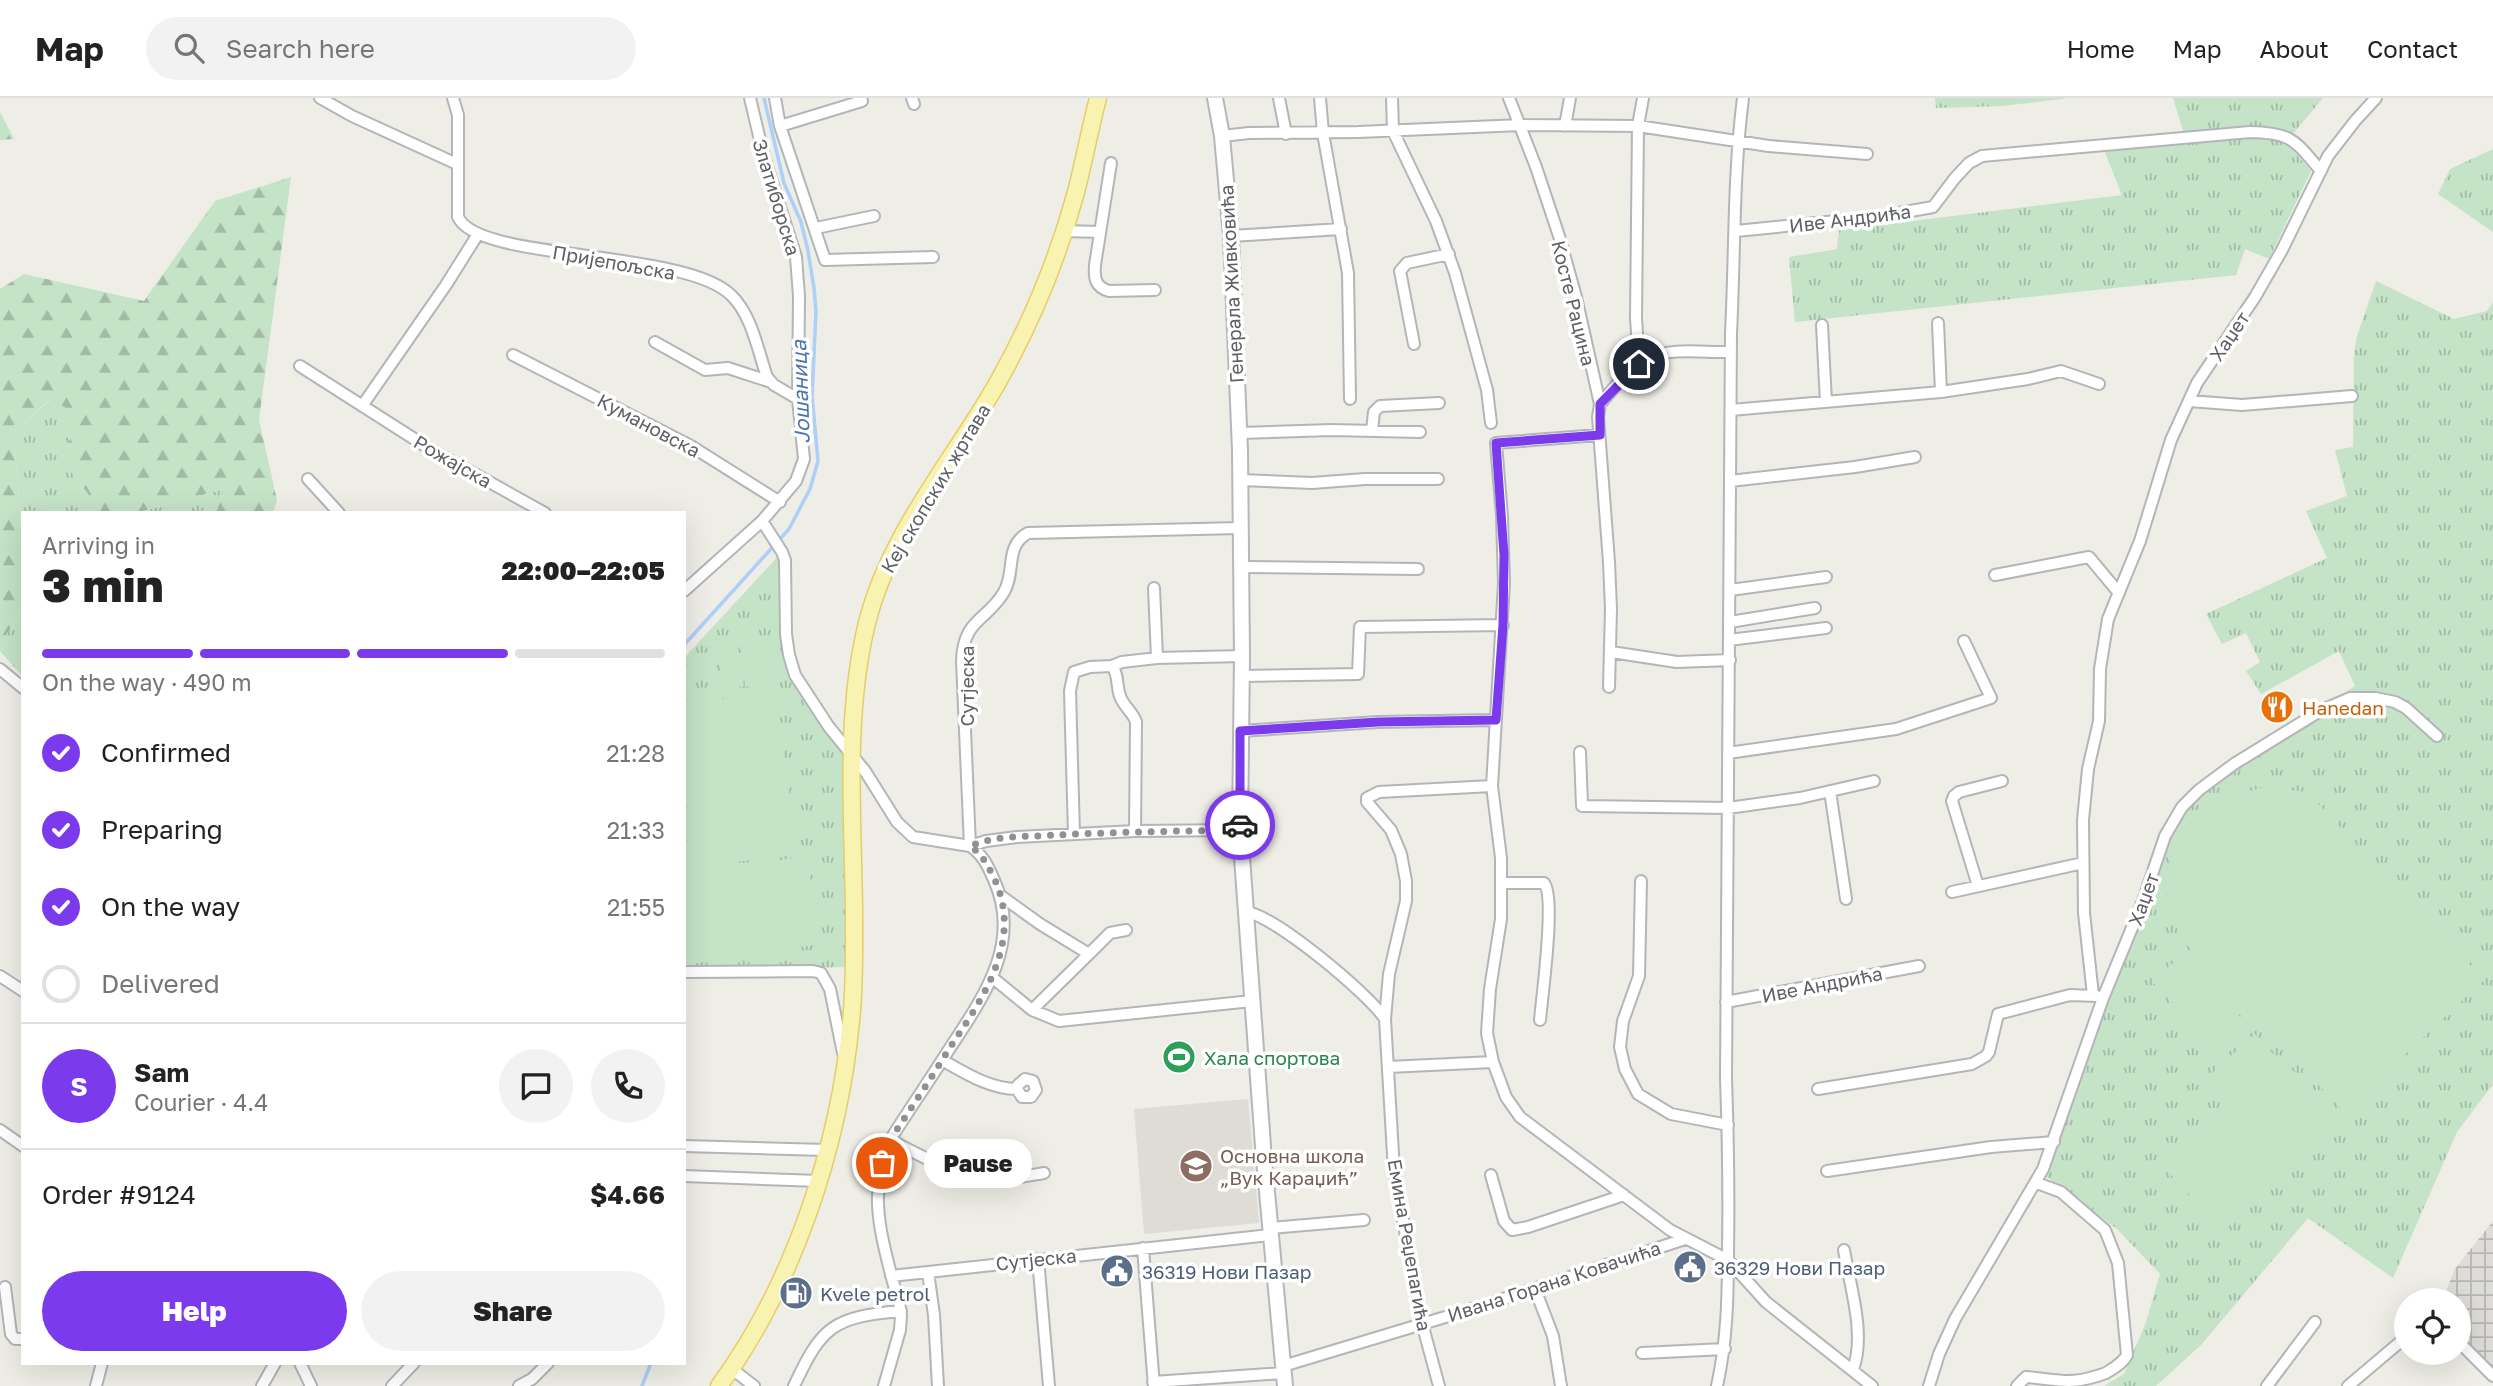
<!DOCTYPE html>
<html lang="en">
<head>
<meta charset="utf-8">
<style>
  body { margin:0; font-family:"Golos Text",sans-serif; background:#f2f2f2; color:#222; height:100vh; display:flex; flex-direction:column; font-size:26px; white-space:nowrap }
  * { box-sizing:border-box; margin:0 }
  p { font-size:23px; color:#767676 }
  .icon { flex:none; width:38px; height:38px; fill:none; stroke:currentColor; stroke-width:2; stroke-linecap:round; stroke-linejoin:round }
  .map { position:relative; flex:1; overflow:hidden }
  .sheet { position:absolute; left:21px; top:413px; width:665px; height:854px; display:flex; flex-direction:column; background:#fff; border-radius:0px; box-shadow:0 7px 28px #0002 }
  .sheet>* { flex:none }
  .fabs { position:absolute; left:2394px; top:1190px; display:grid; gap:14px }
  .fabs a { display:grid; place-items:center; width:77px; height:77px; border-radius:50%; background:#fff; box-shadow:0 7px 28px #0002; font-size:35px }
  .pin { position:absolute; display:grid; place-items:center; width:60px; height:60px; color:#fff; margin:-30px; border:4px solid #fff; border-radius:50%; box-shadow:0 2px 7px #0007 }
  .courier { position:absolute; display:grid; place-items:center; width:70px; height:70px; margin:-35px; border:5px solid #7c3aed; border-radius:50%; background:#fff; color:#222; box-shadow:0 2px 9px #0007 }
  .bubble { position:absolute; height:49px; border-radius:24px; background:#fff; box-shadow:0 7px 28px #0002; font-size:23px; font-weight:800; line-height:49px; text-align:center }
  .overview em { font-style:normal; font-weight:800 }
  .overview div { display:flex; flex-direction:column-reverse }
  .overview { display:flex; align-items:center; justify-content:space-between; height:119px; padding:0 21px }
  h1 { font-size:46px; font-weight:800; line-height:52px }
  .bar { display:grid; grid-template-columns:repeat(4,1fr); gap:10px 7px; align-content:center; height:84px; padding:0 21px }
  .bar i { height:9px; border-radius:5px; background:#e0e0e0 }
  .bar .on { background:#7c3aed }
  .bar p { grid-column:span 4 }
  .line { display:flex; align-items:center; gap:18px; padding:0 21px; border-top:2px solid #e0e0e0 }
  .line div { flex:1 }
  .round { display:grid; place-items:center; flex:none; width:74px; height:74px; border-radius:37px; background:#f2f2f2 }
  ol { padding:0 21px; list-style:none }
  li { display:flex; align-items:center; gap:21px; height:77px }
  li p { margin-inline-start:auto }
  li .icon { padding:7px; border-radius:50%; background:#7c3aed; color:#fff; stroke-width:4 }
  li:last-child { color:#767676 }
  li i { width:38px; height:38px; border:4px solid #e0e0e0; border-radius:50% }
  .cta { display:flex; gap:14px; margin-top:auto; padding:14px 21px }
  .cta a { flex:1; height:80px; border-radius:42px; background:#7c3aed; color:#fff; font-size:28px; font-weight:800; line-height:80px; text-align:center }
  .cta a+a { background:#f2f2f2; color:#222 }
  header { display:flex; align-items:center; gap:42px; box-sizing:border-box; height:98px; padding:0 35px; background:#fff; border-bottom:2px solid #e0e0e0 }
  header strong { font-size:33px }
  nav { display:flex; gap:38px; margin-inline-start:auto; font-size:24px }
  .search { width:490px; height:63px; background:#f2f2f2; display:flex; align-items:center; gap:18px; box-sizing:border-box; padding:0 24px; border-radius:38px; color:#767676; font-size:26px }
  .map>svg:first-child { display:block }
  .industrial { fill:url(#industrial-grid) }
  .education { fill:#dedcd4 }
  .grass { fill:url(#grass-tufts) }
  .forest { fill:url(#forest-firs) }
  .garden { fill:#c4e3c7 }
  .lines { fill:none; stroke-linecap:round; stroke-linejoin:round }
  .stream { stroke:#acd0f7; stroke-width:3.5 }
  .street-casing { stroke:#b3b5b9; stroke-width:14 }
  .secondary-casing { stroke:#b4b7bc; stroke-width:18 }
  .primary-casing { stroke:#e5cd68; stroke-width:19 }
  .street { stroke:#fff; stroke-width:10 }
  .secondary { stroke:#fff; stroke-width:14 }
  .primary { stroke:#f8f3b1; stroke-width:16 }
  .done { stroke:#909192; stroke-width:7; stroke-dasharray:0 12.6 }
  .route { stroke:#7c3aed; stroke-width:9 }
  .labels { text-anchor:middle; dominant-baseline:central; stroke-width:7; stroke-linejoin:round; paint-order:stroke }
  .street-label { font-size:19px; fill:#5d6065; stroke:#fff }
  .food-label { font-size:19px; fill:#c56008; stroke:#fff; text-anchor:start }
  .leisure-label { font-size:19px; fill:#27864d; stroke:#fff; text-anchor:start }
  .education-label { font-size:19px; fill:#785e54; stroke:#fff; text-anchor:start }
  .service-label { font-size:19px; fill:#4e5e75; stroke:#fff; text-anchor:start }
  .water-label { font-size:21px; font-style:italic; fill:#4e75b1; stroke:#fff }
</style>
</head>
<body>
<header>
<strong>Map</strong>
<div class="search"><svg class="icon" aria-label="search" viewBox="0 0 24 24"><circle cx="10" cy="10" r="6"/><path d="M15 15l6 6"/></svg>Search here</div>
<nav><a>Home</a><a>Map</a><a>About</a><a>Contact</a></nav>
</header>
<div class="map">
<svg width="2493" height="1288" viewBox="0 0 2493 1288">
  <defs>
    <pattern id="industrial-grid" width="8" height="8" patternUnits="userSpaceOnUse" patternTransform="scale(1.75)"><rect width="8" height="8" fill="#dddcd8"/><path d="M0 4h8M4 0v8" fill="none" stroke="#b6b6b3"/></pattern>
    <pattern id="grass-tufts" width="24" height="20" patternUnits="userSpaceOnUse" patternTransform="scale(1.75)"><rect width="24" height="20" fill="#c4e3c7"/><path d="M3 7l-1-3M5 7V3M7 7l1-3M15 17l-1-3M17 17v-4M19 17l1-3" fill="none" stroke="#a2bba5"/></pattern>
    <pattern id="forest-firs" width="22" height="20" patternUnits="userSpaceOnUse" patternTransform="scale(1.75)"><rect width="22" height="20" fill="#c4e3c7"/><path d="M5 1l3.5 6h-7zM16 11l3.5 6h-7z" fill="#a2bba5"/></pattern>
  </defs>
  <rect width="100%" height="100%" fill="#eeede6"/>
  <path class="industrial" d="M2493 1123V1278L2459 1244V1202H2443L2454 1172Z"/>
  <path class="education" d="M1248 1001 1259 1125 1144 1136 1134 1011Z"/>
  <path class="grass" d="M1935 0H2069L2003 8 1936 10Z
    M2173 0H2323L2286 44 2311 73 2269 161 2245 151 2236 177 1795 224 1789 159 1837 151 1839 132 2122 97 2104 52 2187 46Z
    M2493 51V134L2438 96 2450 71Z
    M2376 183 2454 221 2487 213 2493 204V986L2457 1034 2393 1180 2308 1120 2201 1247 2156 1288H2104L2124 1276 2145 1227 2160 1176 2117 1131 2047 1079 2054 1044 2103 900 2182 709 2234 666 2355 588 2339 553 2261 596 2246 573 2260 564 2246 535 2222 546 2206 516 2327 460 2306 413 2347 398 2335 352 2353 349 2354 256 2357 238Z
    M51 301 76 315 65 366 103 415H23V457L14 334Z
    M224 391 216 415H135Z
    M782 454 789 557 846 651 847 869 684 873V560Z
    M23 511V579L0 553V546Z"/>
  <path class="forest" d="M0 14 14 41 0 42Z
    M291 79 259 322 277 402 273 415H216L224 391 135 415H103L65 366 75 315 50 301 14 334 23 457V511L0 546V191L24 176 144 203 215 103Z"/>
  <path class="garden" d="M768 542 774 584 746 589 740 546Z
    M738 548 744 588 724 592 718 551Z
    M776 594 797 756 695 769 684 682V606Z
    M2267 689 2307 694 2484 882 2344 1014 2192 853C2132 781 2183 703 2267 689Z
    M807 758 820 846 684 867V777Z
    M2183 856 2231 909 2201 937 2152 883Z
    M2232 910 2253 933 2212 969 2192 946Z
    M2255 936 2278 961 2234 1001 2211 976Z
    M2284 963 2340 1022 2224 1133 2168 1074Z"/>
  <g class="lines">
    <path class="stream" d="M684 547 789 431 810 391 818 363 812 298 816 214 814 190 808 153 801 124 784 85 764 0
      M642 1288 651 1265"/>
    <defs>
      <path id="street" d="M320 0 352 18 457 66
        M453 0 458 17V119C478 164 684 151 731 197 752 217 758 253 767 279L774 287 798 301
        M775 0 780 28 825 162 933 159
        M912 0 914 6
        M1279 0 1286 36
        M1320 0 1323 35 1348 175 1350 301
        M1392 0 1393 33 1436 123 1455 175 1487 292 1491 325
        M1509 0 1536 69 1559 138 1576 199 1600 306 1598 319 1609 464 1611 511 1609 589
        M780 28 862 3
        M1565 28 1570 0
        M1222 38 1249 35 1358 34 1521 27 1638 28 1769 48 1867 56
        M1111 65 1095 167C1094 180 1095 189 1109 193L1155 192
        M816 130 874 118
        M1063 133 1100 134
        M1736 133 1877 119 1933 109 1955 80 1969 65 1982 58 2250 34C2293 35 2294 42 2321 73
        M1231 138 1341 131
        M1938 225 1941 294
        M1822 227 1826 304
        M655 244 705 272 728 270 771 284
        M1414 246 1400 173 1407 165 1449 156
        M513 257 691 348 780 404
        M1639 266 1636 220 1638 28 1643 0
        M300 268 430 351 545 415
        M2189 303 2242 307 2352 298
        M1600 306C1614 291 1629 268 1648 260 1672 249 1705 255 1731 254
        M362 308 446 187 478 136
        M1731 312 1941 294 2028 281 2061 273 2099 286
        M1372 333 1374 314 1380 308 1439 305
        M1239 335 1332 332 1420 334
        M1599 337 1496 345 1502 418 1504 485 1492 688 1501 760V821L1490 891 1487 935 1493 964 1506 999 1520 1019 1670 1132 1728 1162 1766 1204 1872 1288
        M308 381 339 415
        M1241 382 1312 385 1365 381H1438
        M1730 383 1855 369 1915 359
        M762 423 782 454 785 462 786 536 789 557 795 577 829 629 865 673 897 724 913 739 970 748 986 743 1017 739 1135 733 1240 732
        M1241 469 1418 471
        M1995 477 2089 459 2119 495
        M1154 490 1157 560
        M1730 492 1826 479
        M684 493 762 423 796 383 804 361 798 301 799 198 796 159 764 59 750 0
        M1730 524 1815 510
        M1729 542 1826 530
        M1611 554 1677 564 1730 562
        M1112 568C1119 577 1116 587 1120 598 1123 608 1133 614 1136 624L1135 733
        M0 571 23 590
        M1241 578 1358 576 1360 529 1503 527
        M1240 633 1378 624 1496 622
        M1580 654 1582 708 1728 710 1800 700 1874 683
        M1728 655 1896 631 1991 600 1964 543
        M1830 693 1846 801
        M1074 736 1070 593 1074 574 1090 569 1112 568 1122 564 1157 560 1242 558
        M1641 783 1639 878 1623 923 1620 949 1625 971 1638 996 1671 1016 1728 1027
        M1501 785H1544C1556 799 1542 898 1540 922
        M1978 788 1952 703 1954 698 1959 694 2002 683
        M1952 794 2083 765
        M1001 798 1040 826 1089 856 1110 835 1126 832
        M1246 814C1274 817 1369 896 1385 921
        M684 874 813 873 821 875 830 891 843 955
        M0 878 23 893
        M993 880 1032 912 1059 923 1252 903
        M2093 897 2084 815 2083 722 2088 671 2099 623 2100 571 2108 521 2140 443 2171 342 2197 285 2255 199 2282 152 2328 58 2355 23 2376 0
        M1726 904 1919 868
        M1032 912 1089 856
        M942 962C965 975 990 991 1017 991L1022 999H1031L1036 992 1033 983 1025 981 1018 987 1017 991
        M1388 969 1493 964
        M1818 991 1972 966 1986 958 1989 954 1998 916 2070 897 2097 898
        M0 1032 23 1048
        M890 1042C919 1057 951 1075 983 1080 1003 1083 1025 1078 1044 1075
        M684 1048 826 1052
        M1827 1073 1991 1049 2054 1044
        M1491 1077 1504 1123 1512 1132 1528 1129 1624 1097
        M684 1078 819 1083
        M1270 1130 1364 1122
        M1143 1150 1154 1288
        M1844 1152C1850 1188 1866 1237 1853 1271
        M1038 1161 1049 1288
        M928 1174 934 1217 938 1288
        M891 1178 1270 1137
        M5 1189 11 1236 15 1241H23
        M1535 1191 1553 1238 1561 1288
        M2459 1244 2493 1278
        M1642 1255 1725 1251
        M300 1265 311 1288
        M1283 1268 1485 1207 1685 1141
        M732 1271 754 1288
        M1153 1284 1284 1275
        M96 1288 102 1265
        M262 1288 275 1265
        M392 1288 414 1265
        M519 1288 532 1281 548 1265
        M794 1288C822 1228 833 1219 901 1213
        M884 1288 900 1232 901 1217C900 1204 895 1192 892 1180 879 1130 869 1092 890 1042 909 1012 929 983 948 953 982 901 1023 846 994 782 988 768 983 757 970 748L962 563C963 521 987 523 1004 494 1016 474 1004 448 1028 435L1240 430
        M1439 1288 1422 1225 1394 1073 1385 921 1389 876 1406 803V783L1401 756 1391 732 1367 704V700L1379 694 1492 688
        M1717 1288C1727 1243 1728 1199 1728 1153 1729 1095 1728 1038 1726 980L1731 235C1735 156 1733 78 1743 0
        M1929 1288 1939 1256 1955 1221 2043 1071 2103 900 2143 803 2165 738 2182 709 2199 692 2234 666 2320 613 2350 600H2375L2395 604 2406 610 2437 638
        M2017 1288 2026 1279C2061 1282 2071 1288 2106 1275 2114 1270 2123 1265 2127 1257L2118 1165 2105 1132 2061 1094 2037 1085
        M2267 1288 2315 1224
        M2348 1288 2406 1239"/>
      <path id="secondary" d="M1215 0 1222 38 1231 138 1240 352 1242 558 1240 732 1264 1062 1285 1288"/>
      <path id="primary" d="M719 1288C794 1186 839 1048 851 923 855 887 854 849 854 813 853 718 844 618 867 525 889 436 953 363 998 284 1031 225 1058 160 1076 94 1084 63 1090 31 1098 0"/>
    </defs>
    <use href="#street" class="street-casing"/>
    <use href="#secondary" class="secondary-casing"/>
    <use href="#primary" class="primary-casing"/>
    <use href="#street" class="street"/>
    <use href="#secondary" class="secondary"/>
    <use href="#primary" class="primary"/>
  </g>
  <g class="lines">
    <path class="done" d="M882 1065 890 1042C910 1012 930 982 949 951 982 901 1023 845 995 782 988 768 983 757 970 748 996 737 1028 739 1056 737 1117 734 1179 733 1240 732V727"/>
    <path class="route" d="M1240 727V633L1378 624 1496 622 1503 527 1504 457 1496 345 1600 337V306L1639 266"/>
  </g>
  <defs>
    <symbol id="restaurant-disc" viewBox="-11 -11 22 22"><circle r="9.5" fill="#e8710a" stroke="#fff"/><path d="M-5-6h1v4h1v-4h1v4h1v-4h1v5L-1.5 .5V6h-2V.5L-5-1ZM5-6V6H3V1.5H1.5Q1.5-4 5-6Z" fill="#fff"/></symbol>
    <symbol id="stadium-disc" viewBox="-11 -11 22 22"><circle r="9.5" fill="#2e9e5b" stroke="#fff"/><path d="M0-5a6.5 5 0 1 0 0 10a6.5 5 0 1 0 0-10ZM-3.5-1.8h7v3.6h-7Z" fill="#fff"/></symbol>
    <symbol id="school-disc" viewBox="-11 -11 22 22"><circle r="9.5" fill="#8d6e63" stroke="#fff"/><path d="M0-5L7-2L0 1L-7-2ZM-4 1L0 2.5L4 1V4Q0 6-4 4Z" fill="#fff"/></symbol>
    <symbol id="civic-disc" viewBox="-11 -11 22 22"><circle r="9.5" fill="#5c6f8a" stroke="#fff"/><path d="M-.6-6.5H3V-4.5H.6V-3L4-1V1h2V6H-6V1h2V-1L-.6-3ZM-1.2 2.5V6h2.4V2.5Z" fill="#fff"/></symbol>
    <symbol id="fuel-disc" viewBox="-11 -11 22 22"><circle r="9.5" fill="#5c6f8a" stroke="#fff"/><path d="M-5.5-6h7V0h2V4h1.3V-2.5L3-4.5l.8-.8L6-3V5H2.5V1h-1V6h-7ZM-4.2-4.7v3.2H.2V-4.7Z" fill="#fff"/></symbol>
  </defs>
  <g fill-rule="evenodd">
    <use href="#restaurant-disc" x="2258" y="590" width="38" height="38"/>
    <use href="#stadium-disc" x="1160" y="940" width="38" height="38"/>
    <use href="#school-disc" x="1177" y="1049" width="38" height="38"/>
    <use href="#civic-disc" x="1671" y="1150" width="38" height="38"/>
    <use href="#civic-disc" x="1098" y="1154" width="38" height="38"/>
    <use href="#fuel-disc" x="777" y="1176" width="38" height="38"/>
  </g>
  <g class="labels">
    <g class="street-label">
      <text transform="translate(777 99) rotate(73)">Златиборска</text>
      <text transform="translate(1850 120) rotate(-7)">Иве Андрића</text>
      <text transform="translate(614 164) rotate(10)">Пријепољска</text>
      <text transform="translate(1231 186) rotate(-93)">Генерала Живковића</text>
      <text transform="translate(1574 205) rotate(76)">Косте Рацина</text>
      <text transform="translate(2229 238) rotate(-56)">Хаџет</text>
      <text transform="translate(649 327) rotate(28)">Кумановска</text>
      <text transform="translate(453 363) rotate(30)">Рожајска</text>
      <text transform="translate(935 390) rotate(-59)">Кеј скопских жртава</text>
      <text transform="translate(966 588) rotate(-90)">Сутјеска</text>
      <text transform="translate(2143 801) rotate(-70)">Хаџет</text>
      <text transform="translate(1822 886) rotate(-11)">Иве Андрића</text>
      <text transform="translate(1410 1147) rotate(80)">Емина Реџепагића</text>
      <text transform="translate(1036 1161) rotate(-6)">Сутјеска</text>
      <text transform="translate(1554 1183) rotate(-18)">Ивана Горана Ковачића</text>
    </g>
    <g class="food-label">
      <text x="2302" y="609">Hanedan</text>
    </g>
    <g class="leisure-label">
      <text x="1204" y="959">Хала спортова</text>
    </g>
    <g class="education-label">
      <text x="1220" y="1057">Основна школа<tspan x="1220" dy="22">„Вук Караџић”</tspan></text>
    </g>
    <g class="service-label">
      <text x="1714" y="1169">36329 Нови Пазар</text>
      <text x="1142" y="1173">36319 Нови Пазар</text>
      <text x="820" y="1195">Kvele petrol</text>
    </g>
    <g class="water-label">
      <text transform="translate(800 294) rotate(-92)">Јошаница</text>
    </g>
  </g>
</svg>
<div class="fabs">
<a><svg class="icon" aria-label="locate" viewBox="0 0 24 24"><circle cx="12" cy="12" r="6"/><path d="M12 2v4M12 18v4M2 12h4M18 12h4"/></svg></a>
</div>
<div class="pin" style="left:882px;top:1065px;background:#ea580c"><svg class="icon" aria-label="bag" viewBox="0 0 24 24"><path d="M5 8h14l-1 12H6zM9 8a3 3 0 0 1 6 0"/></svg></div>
<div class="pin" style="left:1639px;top:266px;background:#1f2937"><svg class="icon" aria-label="home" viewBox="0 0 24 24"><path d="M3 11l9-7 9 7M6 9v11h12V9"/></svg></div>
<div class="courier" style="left:1240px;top:727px"><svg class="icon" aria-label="car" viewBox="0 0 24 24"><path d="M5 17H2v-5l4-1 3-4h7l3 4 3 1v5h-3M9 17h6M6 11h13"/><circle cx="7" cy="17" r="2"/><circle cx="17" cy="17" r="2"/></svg></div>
<div class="bubble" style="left:924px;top:1041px;width:108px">Pause</div>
<section class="sheet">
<div class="overview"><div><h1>3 min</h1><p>Arriving in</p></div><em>22:00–22:05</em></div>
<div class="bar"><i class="on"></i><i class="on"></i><i class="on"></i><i></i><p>On the way · 490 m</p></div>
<ol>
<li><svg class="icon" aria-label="check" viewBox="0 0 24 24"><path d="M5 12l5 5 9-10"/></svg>Confirmed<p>21:28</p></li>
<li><svg class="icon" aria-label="check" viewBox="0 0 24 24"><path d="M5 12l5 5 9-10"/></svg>Preparing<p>21:33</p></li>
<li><svg class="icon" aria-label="check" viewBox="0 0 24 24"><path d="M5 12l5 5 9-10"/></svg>On the way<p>21:55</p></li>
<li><i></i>Delivered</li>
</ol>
<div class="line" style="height:126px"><b class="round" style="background:#7c3aed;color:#fff">S</b><div><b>Sam</b><p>Courier · 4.4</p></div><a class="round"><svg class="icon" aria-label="chat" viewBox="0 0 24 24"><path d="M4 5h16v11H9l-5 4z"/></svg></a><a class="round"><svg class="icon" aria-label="phone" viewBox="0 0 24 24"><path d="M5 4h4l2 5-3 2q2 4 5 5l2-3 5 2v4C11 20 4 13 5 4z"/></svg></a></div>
<div class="line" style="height:91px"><div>Order #9124</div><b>$4.66</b></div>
<div class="cta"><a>Help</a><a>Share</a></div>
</section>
</div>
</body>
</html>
